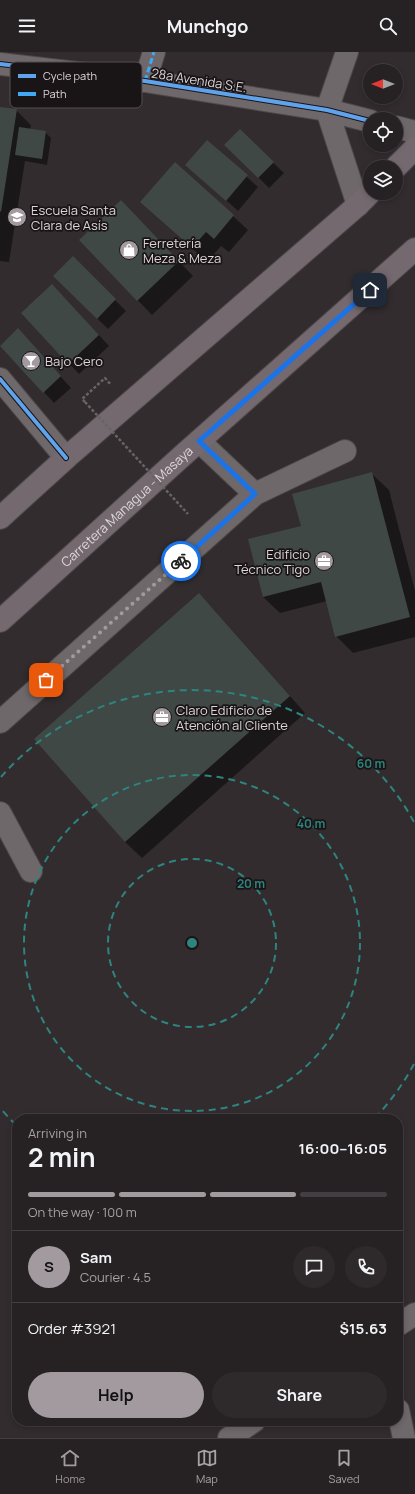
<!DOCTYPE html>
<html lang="en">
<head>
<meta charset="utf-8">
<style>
  body { margin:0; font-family:Manrope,sans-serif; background:#2e292b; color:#f1f3f6; height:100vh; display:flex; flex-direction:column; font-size:15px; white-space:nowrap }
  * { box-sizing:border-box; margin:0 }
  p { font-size:13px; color:#a4a3a6 }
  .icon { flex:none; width:22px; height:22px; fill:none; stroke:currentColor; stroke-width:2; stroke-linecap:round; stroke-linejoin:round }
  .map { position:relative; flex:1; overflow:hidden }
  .side { position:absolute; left:12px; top:1062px; width:391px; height:312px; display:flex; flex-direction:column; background:#262123; border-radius:16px; box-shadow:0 2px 6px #0003,0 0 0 1px #423e41 }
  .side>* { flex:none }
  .needle { width:26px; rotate:270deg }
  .fabs { position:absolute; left:363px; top:12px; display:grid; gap:8px }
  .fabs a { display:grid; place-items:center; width:40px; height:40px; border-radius:50%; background:#262123; box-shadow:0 2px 6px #0003,0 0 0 1px #423e41; font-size:20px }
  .pin { position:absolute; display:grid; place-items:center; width:34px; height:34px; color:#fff; margin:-17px; border-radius:8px; box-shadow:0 2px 6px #0006 }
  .courier { position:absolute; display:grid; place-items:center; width:40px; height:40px; margin:-20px; border:3px solid #1a73e8; border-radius:50%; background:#fff; color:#222; box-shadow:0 1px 5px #0007 }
  .headline em { font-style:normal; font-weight:700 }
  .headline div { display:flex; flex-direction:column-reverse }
  .headline { display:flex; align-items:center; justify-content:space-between; height:68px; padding:0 16px }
  h1 { font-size:26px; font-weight:700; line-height:30px }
  .bar { display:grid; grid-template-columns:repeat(4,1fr); gap:6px 4px; align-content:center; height:48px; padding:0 16px }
  .bar i { height:5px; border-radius:3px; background:#423e41 }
  .bar .current { background:#a29a9e }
  .bar p { grid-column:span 4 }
  .line { display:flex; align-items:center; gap:10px; padding:0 16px; border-top:1px solid #423e41 }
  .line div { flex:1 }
  .round { display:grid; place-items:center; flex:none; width:42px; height:42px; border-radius:21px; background:#2e292b }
  .primary-button { display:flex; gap:8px; margin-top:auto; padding:8px 16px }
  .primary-button a { flex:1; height:46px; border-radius:24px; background:#a29a9e; color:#111; font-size:16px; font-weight:700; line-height:46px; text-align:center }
  .primary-button a+a { background:#2e292b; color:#f1f3f6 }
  header { display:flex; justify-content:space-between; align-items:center; height:52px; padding:0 16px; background:#262123; font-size:18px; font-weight:700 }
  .tab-bar { display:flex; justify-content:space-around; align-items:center; height:56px; border-top:1px solid #423e41; background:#262123; font-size:11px; color:#a4a3a6 }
  .tab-bar a { display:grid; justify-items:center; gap:2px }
  .tab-bar .current { color:#a29a9e }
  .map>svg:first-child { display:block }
  .shadow { fill:#0007 }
  .building { fill:#3f4845 }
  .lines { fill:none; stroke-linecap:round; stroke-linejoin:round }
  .minor-casing { stroke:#4d484a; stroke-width:24 }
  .highway-casing { stroke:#4d484a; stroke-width:24 }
  .path { stroke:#686365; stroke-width:2.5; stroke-dasharray:3 2; stroke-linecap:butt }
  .minor { stroke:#6e686a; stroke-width:22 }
  .highway { stroke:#74696f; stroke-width:22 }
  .path-bridge { stroke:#686365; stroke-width:2.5; stroke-dasharray:3 2; stroke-linecap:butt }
  .quiet { stroke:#3fa9f5; stroke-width:3; stroke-dasharray:6 3; stroke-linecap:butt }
  .cycleway-casing { stroke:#191416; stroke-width:6 }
  .cycleway { stroke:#60a3ed; stroke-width:4 }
  .done { stroke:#a29a9e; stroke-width:4; stroke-dasharray:0 7.2 }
  .route { stroke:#1a73e8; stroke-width:5 }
  .ring { fill:none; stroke:#2e847e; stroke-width:2; stroke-dasharray:7 5 }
  .labels { text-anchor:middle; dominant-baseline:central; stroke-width:3.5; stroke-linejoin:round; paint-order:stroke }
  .street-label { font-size:13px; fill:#ded6d9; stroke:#191416 }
  .poi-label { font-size:13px; fill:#ded6d9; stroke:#191416; text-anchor:start }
  .key { fill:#191416; stroke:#544e50; stroke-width:1 }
  .key-label { font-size:11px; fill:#ded6d9 }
  .centre { fill:#2e847e; stroke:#191416; stroke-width:2 }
  .ring-label { font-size:12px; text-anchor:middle; font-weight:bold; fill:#2e847e; stroke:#191416; stroke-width:3.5; stroke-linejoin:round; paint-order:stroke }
</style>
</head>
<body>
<header><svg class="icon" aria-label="menu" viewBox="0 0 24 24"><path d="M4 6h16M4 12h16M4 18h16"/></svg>Munchgo<svg class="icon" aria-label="search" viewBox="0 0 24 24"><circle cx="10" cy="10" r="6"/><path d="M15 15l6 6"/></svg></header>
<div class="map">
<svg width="415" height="1386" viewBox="0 0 415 1386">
  <rect width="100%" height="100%" fill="#322c2f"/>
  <path class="shadow" d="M0 56 16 58 31 73 30 78 45 80 51 86 47 113 25 109 9 210 0 209Z
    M240 79 284 121 269 136 226 93Z
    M207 89 258 135 238 159 187 113Z
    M141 150 233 164 248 178 229 200 221 194 207 210Z
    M135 164 193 224 152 263 80 188Z
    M73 206 126 259 108 277 54 224Z
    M63 244 109 294 79 322 22 261Z
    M18 277 71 336 54 351 1 293Z
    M372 422 389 438 415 539V585L353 601 336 584 327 549 280 561 263 545 302 474Z
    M199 542 215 559 305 661 142 806 125 790Z"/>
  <path class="building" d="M0 55 17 57 1 160 0 159Z
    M19 75 46 79 42 107 15 103Z
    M240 77 274 110 258 126 224 93Z
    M207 88 248 123 226 149 185 113Z
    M175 110 234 163 214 187 206 180 192 196 140 150Z
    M121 148 179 209 137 249 79 188Z
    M73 204 116 247 97 267 53 224Z
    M52 232 99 283 68 312 21 261Z
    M18 276 61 324 43 341 0 294Z
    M372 420 410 565 335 585 321 530 263 545 248 487 301 474 292 442Z
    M199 541 290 644 125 790 34 687Z"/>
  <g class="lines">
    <defs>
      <path id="minor" d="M347 0 327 58 358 153
        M0 12 145 29 327 58 370 69
        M145 29 154 0
        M396 75 415 80
        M0 327 66 406
        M255 442 345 399
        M0 670 255 442 199 389
        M0 761 31 819
        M398 1273 415 1262
        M398 1358 404 1386
        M229 1386 254 1369"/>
      <g id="highway">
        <path d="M396 115 415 96"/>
        <path d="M0 466 66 406 358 153 370 141"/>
        <path id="s1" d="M0 569 181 405 415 197"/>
      </g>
    </defs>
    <use href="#minor" class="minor-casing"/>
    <use href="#highway" class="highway-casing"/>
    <path class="path" d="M85 350 82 347 105 326 111 333"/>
    <use href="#minor" class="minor"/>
    <use href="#highway" class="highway"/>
    <path class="path-bridge" d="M85 350 188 462"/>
    <path class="quiet" d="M145 29 154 0"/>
    <defs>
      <path id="cycleway" d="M0 12 145 29 327 58 370 69
        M0 327 66 406"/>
    </defs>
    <use href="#cycleway" class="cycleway-casing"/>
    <use href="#cycleway" class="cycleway"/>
  </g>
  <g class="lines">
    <path class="done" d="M46 628 181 509"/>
    <path class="route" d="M181 509 255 442 199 389 370 238"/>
  </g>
  <g class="ring">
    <circle cx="192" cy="891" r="84"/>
    <circle cx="192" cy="891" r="168"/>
    <path d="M414 1012A253 253 0 0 1 374 1067M16 1073A253 253 0 0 1 1 1057M1 725A253 253 0 0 1 414 770"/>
  </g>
  <defs>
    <symbol id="school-disc" viewBox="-11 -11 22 22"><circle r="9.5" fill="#a29a9e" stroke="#191416"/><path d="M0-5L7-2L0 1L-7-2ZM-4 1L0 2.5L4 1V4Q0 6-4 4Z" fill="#fff"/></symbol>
    <symbol id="shop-disc" viewBox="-11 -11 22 22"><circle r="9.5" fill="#a29a9e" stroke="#191416"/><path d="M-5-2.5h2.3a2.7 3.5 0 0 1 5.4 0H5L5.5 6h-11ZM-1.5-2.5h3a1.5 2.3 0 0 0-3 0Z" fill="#fff"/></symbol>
    <symbol id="bar-disc" viewBox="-11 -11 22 22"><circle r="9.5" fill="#a29a9e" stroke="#191416"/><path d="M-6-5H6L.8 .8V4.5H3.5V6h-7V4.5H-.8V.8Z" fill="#fff"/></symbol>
    <symbol id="office-disc" viewBox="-11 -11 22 22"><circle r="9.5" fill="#a29a9e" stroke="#191416"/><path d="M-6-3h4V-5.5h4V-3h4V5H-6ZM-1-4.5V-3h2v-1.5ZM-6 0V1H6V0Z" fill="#fff"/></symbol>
  </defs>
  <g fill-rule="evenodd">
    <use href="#school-disc" x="6" y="154" width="22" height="22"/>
    <use href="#shop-disc" x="118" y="187" width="22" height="22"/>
    <use href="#bar-disc" x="20" y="298" width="22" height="22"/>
    <use href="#office-disc" x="313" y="498" width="22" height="22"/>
    <use href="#office-disc" x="151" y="654" width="22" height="22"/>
  </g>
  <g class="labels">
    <g class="street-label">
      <text transform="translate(199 28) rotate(9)">28a Avenida S.E.</text>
      <text stroke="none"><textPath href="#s1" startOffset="171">Carretera Managua - Masaya</textPath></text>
    </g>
    <g class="poi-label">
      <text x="31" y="158">Escuela Santa<tspan x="31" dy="15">Clara de Asís</tspan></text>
      <text x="143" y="191">Ferretería<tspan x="143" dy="15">Meza &amp; Meza</tspan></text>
      <text x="45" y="309">Bajo Cero</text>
      <text x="310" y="502" text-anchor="end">Edificio<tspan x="310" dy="15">Técnico Tigo</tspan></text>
      <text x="176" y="658">Claro Edificio de<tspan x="176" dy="15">Atención al Cliente</tspan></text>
    </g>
  </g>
  <rect x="10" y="10" width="132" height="46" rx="6" class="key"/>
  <rect x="18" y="22" width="18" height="4" fill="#60a3ed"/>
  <rect x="18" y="40" width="18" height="4" fill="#3fa9f5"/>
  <g class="key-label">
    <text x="43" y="28">Cycle path</text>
    <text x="43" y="46">Path</text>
  </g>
  <circle cx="192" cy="891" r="6" class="centre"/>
  <g class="ring-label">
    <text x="371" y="716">60 m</text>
    <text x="311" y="776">40 m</text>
    <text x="251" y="836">20 m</text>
  </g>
</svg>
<div class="fabs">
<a><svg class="needle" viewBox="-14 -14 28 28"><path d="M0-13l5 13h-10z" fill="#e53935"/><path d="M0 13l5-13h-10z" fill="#a4a3a6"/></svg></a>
<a><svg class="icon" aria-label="locate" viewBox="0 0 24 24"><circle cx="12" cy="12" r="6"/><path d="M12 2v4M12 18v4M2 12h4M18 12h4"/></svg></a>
<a><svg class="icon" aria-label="layers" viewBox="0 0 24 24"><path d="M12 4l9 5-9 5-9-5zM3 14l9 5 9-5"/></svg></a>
</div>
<div class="pin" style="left:46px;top:628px;background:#ea580c"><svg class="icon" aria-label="bag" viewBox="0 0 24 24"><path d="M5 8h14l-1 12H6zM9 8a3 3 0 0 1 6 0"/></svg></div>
<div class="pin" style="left:370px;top:238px;background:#1f2937"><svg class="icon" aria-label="home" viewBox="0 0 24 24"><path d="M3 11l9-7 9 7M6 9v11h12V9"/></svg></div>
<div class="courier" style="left:181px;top:509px"><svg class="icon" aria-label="bike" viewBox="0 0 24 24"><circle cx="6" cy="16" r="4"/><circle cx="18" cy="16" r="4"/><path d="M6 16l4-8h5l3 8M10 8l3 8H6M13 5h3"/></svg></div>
<section class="side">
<div class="headline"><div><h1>2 min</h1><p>Arriving in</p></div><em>16:00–16:05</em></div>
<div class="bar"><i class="current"></i><i class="current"></i><i class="current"></i><i></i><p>On the way · 100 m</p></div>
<div class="line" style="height:72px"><b class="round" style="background:#a29a9e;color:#111">S</b><div><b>Sam</b><p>Courier · 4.5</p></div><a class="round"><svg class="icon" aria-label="chat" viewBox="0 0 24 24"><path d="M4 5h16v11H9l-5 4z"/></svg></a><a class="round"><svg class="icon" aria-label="phone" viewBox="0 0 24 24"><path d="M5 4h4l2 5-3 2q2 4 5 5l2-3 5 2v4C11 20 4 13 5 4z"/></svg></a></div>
<div class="line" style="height:52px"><div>Order #3921</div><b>$15.63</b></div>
<div class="primary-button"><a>Help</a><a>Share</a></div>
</section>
</div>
<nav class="tab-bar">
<a class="current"><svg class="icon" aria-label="home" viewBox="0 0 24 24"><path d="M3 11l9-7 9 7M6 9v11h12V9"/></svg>Home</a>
<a><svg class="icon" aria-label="map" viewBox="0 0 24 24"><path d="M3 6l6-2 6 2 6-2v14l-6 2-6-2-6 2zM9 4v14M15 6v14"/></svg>Map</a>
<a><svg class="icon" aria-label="saved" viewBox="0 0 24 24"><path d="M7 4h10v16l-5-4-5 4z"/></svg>Saved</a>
</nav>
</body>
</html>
